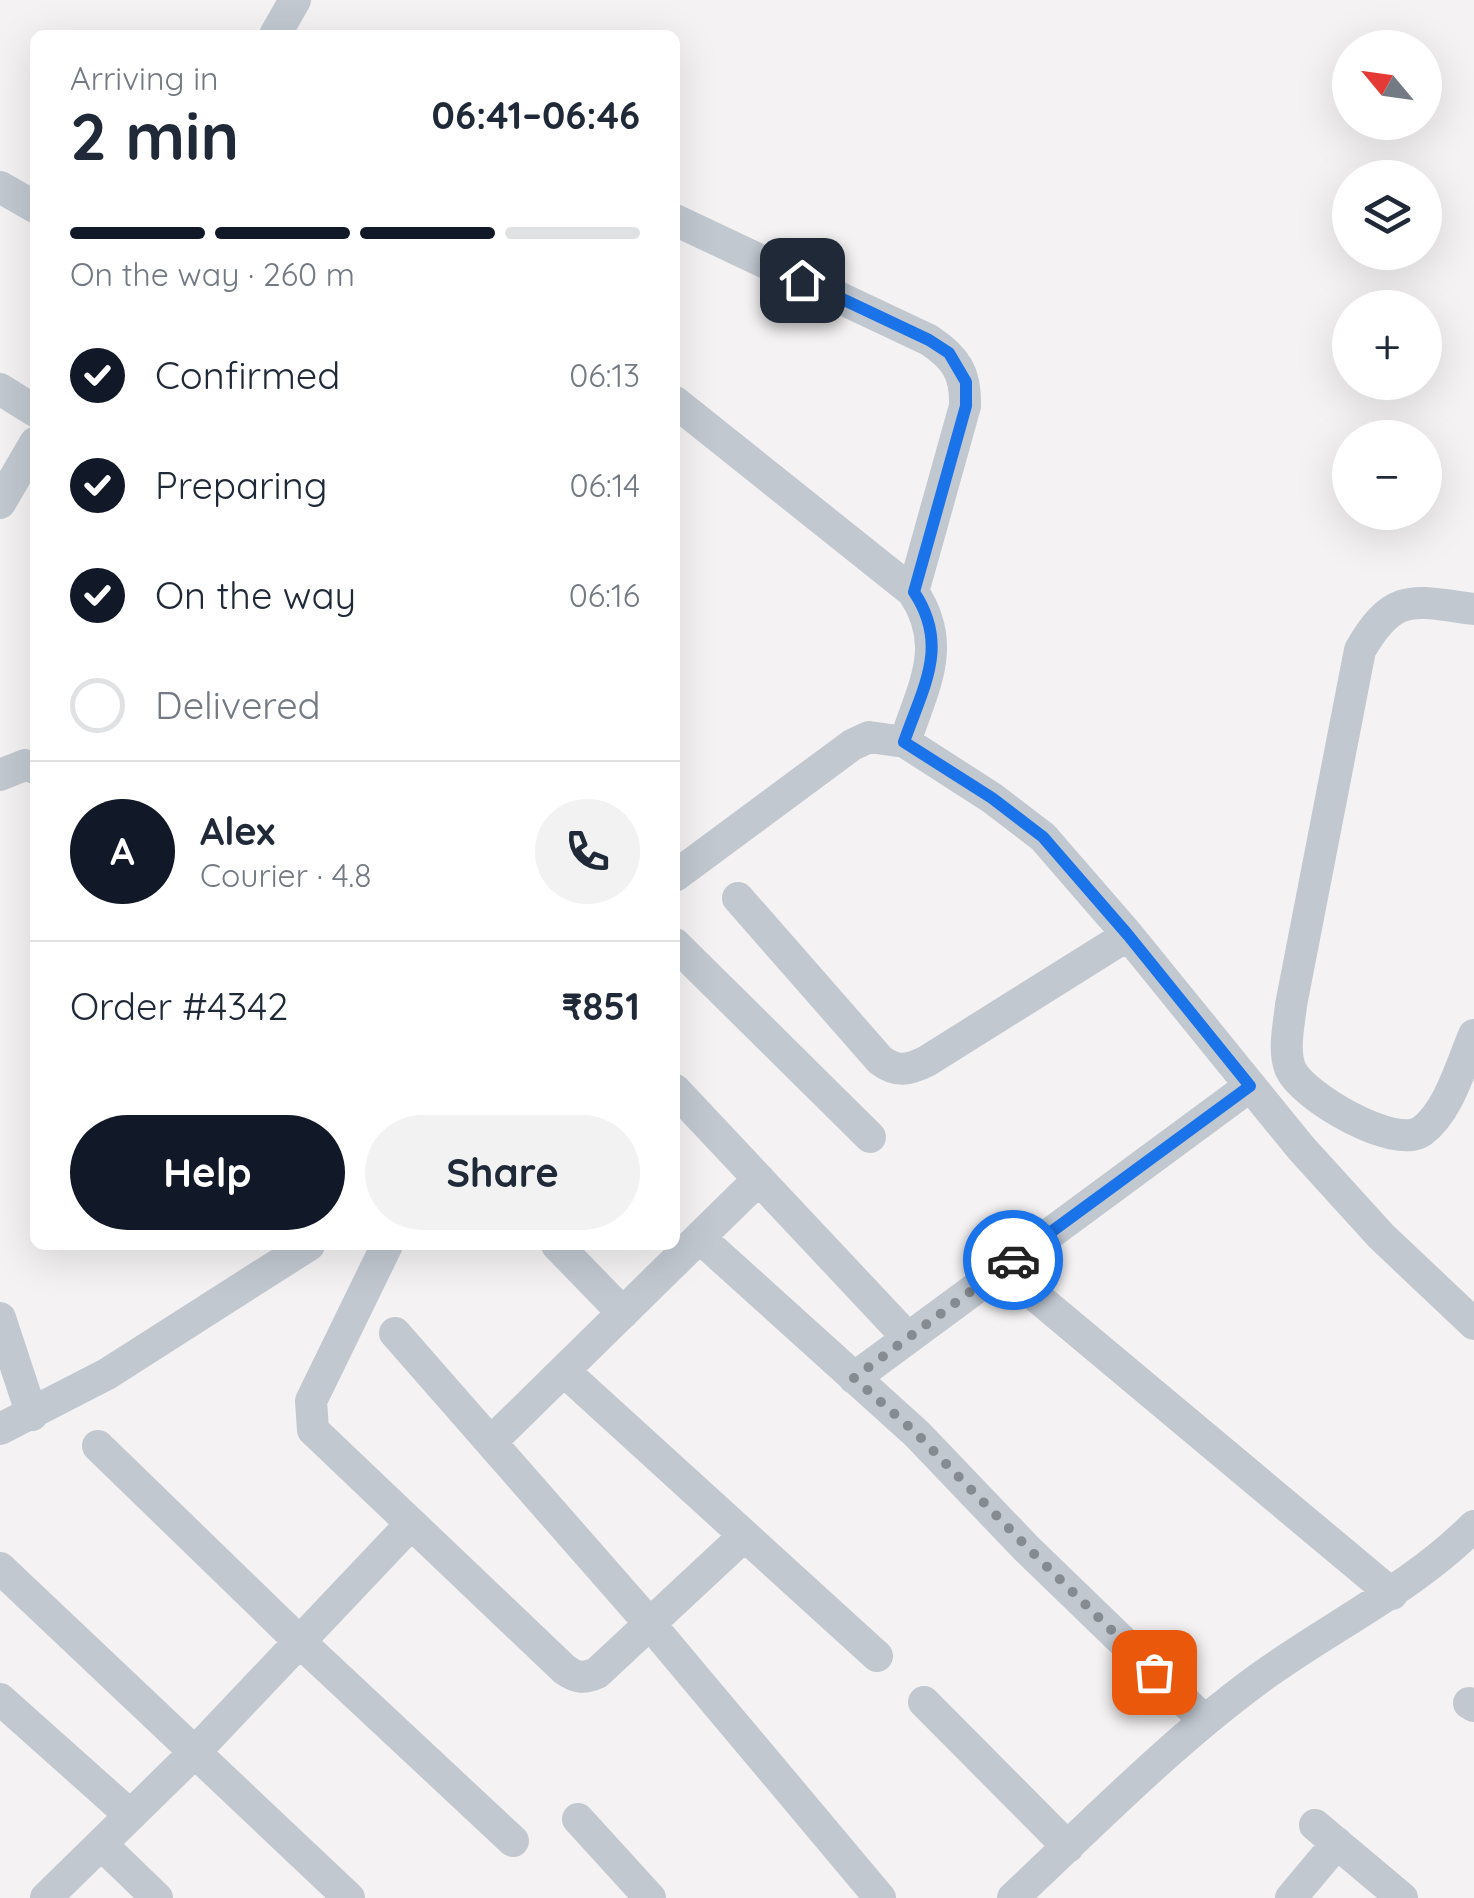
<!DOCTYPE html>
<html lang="en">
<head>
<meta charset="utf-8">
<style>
  body { margin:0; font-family:Quicksand,sans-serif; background:#f2f2f3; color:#1f2937; height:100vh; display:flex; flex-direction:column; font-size:38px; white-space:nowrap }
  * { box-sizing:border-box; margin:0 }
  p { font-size:32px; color:#747a83 }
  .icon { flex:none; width:55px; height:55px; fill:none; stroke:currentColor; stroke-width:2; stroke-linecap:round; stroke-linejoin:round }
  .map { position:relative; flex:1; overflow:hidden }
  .drawer { position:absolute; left:30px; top:30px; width:650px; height:1220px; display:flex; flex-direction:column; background:#fff; border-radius:15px; box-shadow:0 10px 40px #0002 }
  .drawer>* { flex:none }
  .needle { width:65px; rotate:299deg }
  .fabs { position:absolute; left:1332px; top:30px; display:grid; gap:20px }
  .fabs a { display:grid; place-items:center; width:110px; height:110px; border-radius:50%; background:#fff; box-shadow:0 10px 40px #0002; font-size:50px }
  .pin { position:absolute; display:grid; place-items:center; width:85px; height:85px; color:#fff; margin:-42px; border-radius:20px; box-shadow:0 5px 15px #0006 }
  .courier { position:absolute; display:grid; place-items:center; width:100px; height:100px; margin:-50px; border:8px solid #1a73e8; border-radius:50%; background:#fff; color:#222; box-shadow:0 2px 12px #0007 }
  .summary em { font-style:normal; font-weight:700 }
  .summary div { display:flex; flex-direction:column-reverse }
  .summary { display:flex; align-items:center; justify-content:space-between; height:170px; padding:0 40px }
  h1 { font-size:65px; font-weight:700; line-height:75px }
  .bar { display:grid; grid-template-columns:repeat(4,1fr); gap:15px 10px; align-content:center; height:120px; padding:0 40px }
  .bar i { height:12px; border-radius:8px; background:#e0e1e3 }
  .bar .on { background:#111827 }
  .bar p { grid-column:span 4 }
  .line { display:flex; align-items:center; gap:25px; padding:0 40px; border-top:2px solid #e0e1e3 }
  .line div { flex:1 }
  .round { display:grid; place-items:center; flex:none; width:105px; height:105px; border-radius:52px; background:#f2f2f3 }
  ol { padding:0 40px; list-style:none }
  li { display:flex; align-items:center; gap:30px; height:110px }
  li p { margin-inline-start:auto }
  li .icon { padding:10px; border-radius:50%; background:#111827; color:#fff; stroke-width:4 }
  li:last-child { color:#747a83 }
  li i { width:55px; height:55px; border:5px solid #e0e1e3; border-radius:50% }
  .cta { display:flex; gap:20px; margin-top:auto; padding:20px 40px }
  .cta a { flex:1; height:115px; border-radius:60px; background:#111827; color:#fff; font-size:40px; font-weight:700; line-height:115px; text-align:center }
  .cta a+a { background:#f2f2f3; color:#1f2937 }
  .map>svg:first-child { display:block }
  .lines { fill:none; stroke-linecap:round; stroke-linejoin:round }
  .minor { stroke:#c1c8d0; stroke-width:32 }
  .done { stroke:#868b92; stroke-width:10; stroke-dasharray:0 18 }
  .route { stroke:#1a73e8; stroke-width:12 }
</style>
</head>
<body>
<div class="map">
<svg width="1474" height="1898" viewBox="0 0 1474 1898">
  <rect width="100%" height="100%" fill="#f4f2f2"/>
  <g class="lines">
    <path class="minor" d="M275 35 295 0
      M0 187 35 207
      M675 220 929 340C956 358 966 373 965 406L913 592
      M0 389 35 411
      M675 402 913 592C949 646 923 686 905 742
      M0 503 35 443
      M1474 609C1413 601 1394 591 1360 650L1291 1005C1289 1025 1283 1049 1290 1068 1301 1096 1396 1151 1422 1131 1449 1111 1461 1065 1474 1035
      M0 775 25 765 35 768
      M675 876 852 745 869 737 905 742 992 798 1043 837 1128 935 1301 1148 1381 1236 1474 1324
      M738 898 880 1060C897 1073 909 1070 927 1061L1128 935
      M675 944 870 1137
      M675 1090 908 1338
      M700 1238 917 1434 1027 1549 1205 1721
      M387 1245 311 1401 313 1430 564 1669C576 1678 583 1679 597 1673L744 1536
      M557 1245 623 1313
      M1002 1268 1392 1594
      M0 1318 32 1415
      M395 1333 650 1624 880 1898
      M564 1371 877 1656
      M854 1378 1250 1086
      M0 1429 107 1374 309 1245
      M491 1442 759 1179
      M98 1446 300 1642 513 1841
      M0 1568 349 1898
      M0 1699 130 1815
      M924 1702 1068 1847
      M1469 1703 1474 1706
      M578 1819 650 1898
      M1315 1825 1402 1898
      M101 1844 157 1898
      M46 1898 194 1753 410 1525
      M1013 1898C1092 1824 1170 1744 1257 1680 1329 1627 1410 1590 1474 1526
      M1291 1898 1337 1843"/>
  </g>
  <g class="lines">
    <path class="done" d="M1013 1260 854 1378 917 1434 1028 1548 1154 1672"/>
    <path class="route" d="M802 280 929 340 949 353 966 382V406L914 592C950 646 923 687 904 742L992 798 1043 837 1128 935 1250 1086 1013 1260"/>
  </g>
</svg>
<div class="fabs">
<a><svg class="needle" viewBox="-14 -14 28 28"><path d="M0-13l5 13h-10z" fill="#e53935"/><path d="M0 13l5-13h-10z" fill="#747a83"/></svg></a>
<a><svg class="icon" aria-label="layers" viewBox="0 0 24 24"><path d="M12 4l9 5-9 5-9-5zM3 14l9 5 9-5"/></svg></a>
<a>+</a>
<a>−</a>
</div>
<div class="pin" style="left:1154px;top:1672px;background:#ea580c"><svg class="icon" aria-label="bag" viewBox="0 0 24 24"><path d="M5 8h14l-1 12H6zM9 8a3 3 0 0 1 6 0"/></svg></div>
<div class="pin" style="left:802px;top:280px;background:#1f2937"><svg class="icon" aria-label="home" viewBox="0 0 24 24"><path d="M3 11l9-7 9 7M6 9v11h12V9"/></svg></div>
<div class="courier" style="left:1013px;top:1260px"><svg class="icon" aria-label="car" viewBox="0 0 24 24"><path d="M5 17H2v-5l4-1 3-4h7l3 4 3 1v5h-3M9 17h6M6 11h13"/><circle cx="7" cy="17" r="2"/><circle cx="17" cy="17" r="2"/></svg></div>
<section class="drawer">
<div class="summary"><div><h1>2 min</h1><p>Arriving in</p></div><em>06:41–06:46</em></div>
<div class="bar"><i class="on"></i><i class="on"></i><i class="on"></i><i></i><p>On the way · 260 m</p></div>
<ol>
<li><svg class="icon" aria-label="check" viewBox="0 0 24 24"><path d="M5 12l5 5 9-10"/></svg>Confirmed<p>06:13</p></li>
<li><svg class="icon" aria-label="check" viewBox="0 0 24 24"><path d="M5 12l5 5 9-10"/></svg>Preparing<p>06:14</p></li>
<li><svg class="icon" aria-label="check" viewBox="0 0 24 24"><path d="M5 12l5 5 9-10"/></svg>On the way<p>06:16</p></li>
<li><i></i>Delivered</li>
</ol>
<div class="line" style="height:180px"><b class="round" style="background:#111827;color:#fff">A</b><div><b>Alex</b><p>Courier · 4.8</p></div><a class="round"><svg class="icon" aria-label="phone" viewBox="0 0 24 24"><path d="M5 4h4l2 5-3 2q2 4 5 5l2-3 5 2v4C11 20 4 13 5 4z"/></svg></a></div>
<div class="line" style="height:130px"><div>Order #4342</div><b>₹851</b></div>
<div class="cta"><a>Help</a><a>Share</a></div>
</section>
</div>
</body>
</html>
